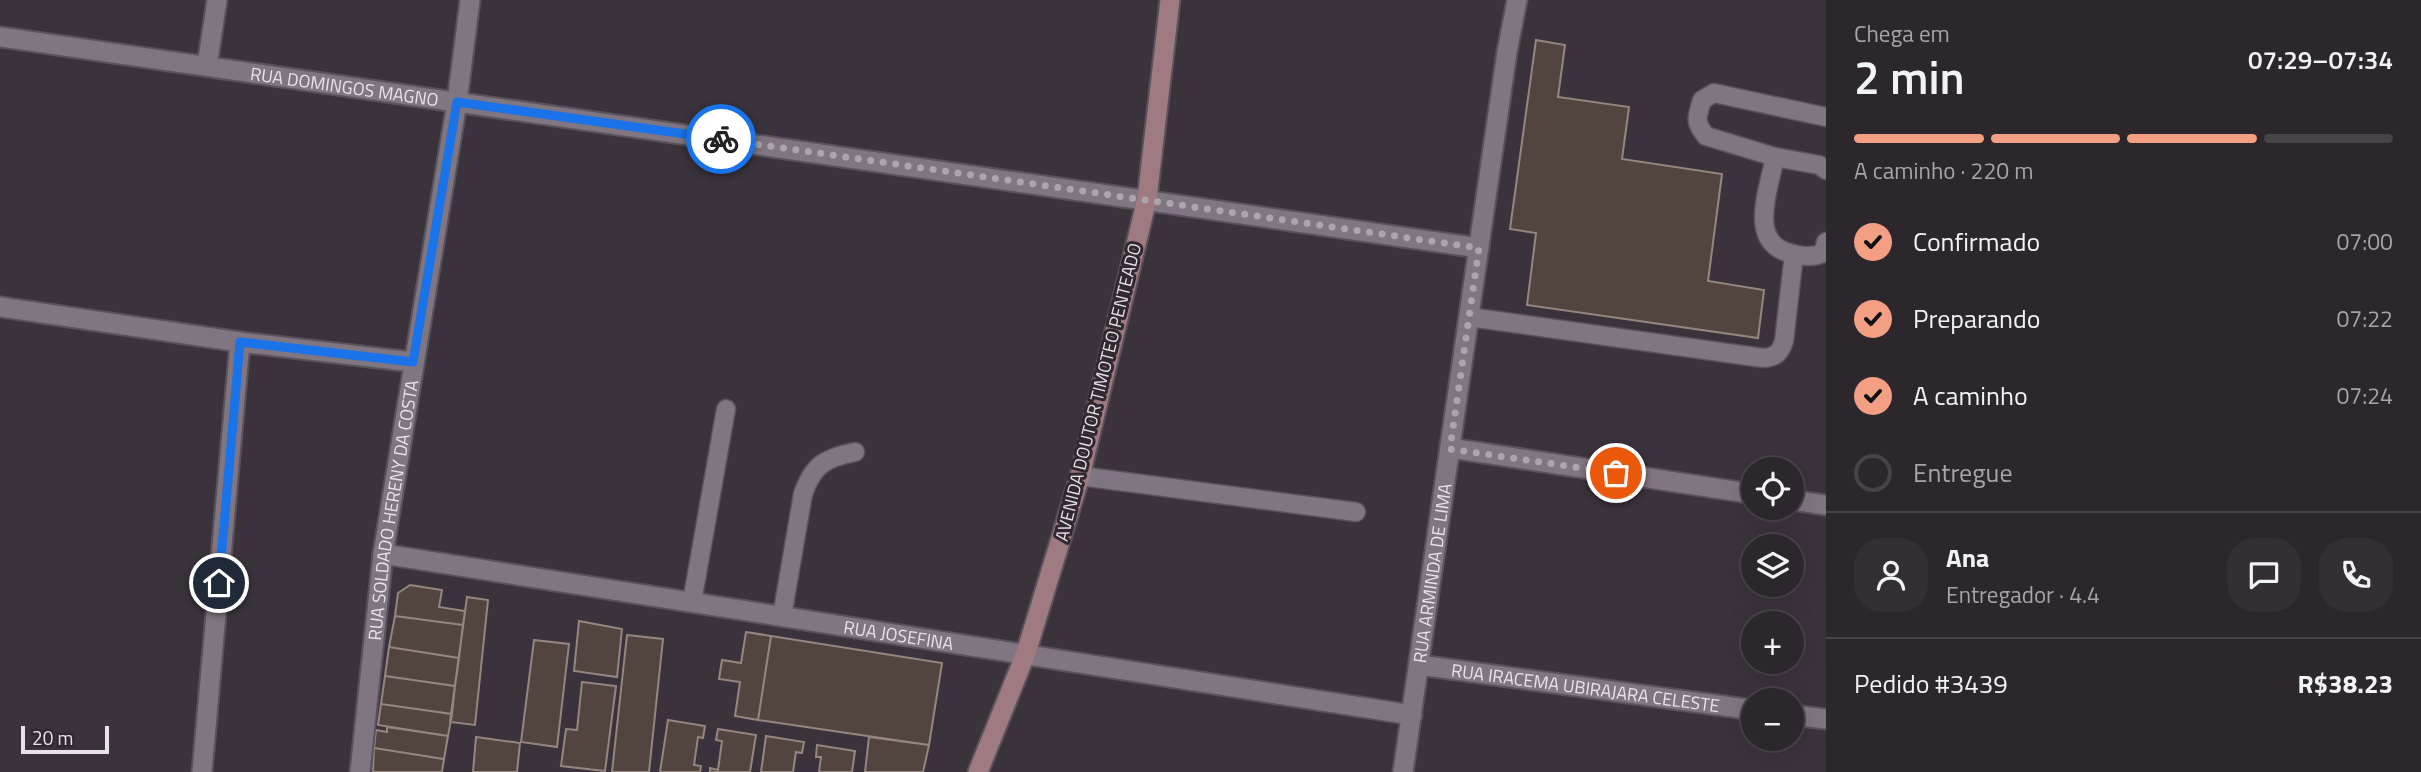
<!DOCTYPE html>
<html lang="pt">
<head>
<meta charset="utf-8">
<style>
  body { margin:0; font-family:"Titillium Web",sans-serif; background:#342e35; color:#f1f3f6; height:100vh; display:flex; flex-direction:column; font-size:26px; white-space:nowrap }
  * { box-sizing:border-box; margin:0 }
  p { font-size:23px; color:#a6a5aa }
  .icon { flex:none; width:38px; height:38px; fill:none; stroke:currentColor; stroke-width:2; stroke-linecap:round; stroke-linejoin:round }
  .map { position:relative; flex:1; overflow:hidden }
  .panel { display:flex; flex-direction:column; background:#2c262d; width:595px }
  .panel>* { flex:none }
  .controls { position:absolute; left:1741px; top:457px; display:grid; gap:14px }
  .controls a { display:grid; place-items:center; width:63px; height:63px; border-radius:50%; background:#2c262d; box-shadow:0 7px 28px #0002,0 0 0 2px #484349; font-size:35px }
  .scale { position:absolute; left:21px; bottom:18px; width:88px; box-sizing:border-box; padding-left:7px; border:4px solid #e8e3e9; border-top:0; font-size:19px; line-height:24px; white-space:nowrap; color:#e8e3e9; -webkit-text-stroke:5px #312932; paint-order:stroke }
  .pin { position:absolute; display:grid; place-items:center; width:60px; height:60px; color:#fff; margin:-30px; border:4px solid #fff; border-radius:50%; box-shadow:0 2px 7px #0007 }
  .courier { position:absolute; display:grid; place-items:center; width:70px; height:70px; margin:-35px; border:5px solid #1a73e8; border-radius:50%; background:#fff; color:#222; box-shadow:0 2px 9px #0007 }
  .headline em { font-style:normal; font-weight:600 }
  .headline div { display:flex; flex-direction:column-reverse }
  .headline { display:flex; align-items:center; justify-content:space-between; height:119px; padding:0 28px }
  h1 { font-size:46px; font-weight:600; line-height:52px }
  .bar { display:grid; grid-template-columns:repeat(4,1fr); gap:10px 7px; align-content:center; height:84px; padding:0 28px }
  .bar i { height:9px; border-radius:5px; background:#484349 }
  .bar .on { background:#f39f84 }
  .bar p { grid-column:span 4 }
  .line { display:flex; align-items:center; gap:18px; padding:0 28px; border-top:2px solid #484349 }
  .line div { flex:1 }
  .round { display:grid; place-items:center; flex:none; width:74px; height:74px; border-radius:28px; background:#342e35 }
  ol { padding:0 28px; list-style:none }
  li { display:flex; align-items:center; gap:21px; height:77px }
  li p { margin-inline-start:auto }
  li .icon { padding:7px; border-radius:50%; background:#f39f84; color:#111; stroke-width:4 }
  li:last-child { color:#a6a5aa }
  li i { width:38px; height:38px; border:4px solid #484349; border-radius:50% }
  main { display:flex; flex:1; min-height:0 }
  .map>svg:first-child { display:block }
  .building { fill:#524540; stroke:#958680; stroke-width:2 }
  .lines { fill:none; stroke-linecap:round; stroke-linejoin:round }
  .service-casing { stroke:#59525a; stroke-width:21 }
  .minor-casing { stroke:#59525a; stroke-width:23 }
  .secondary-casing { stroke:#59525a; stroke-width:23 }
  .service { stroke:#807681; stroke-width:18 }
  .minor { stroke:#807681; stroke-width:19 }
  .secondary { stroke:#a07a81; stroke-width:19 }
  .done { stroke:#aba5ac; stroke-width:7; stroke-dasharray:0 12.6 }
  .route { stroke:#1a73e8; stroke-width:9 }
  .labels { text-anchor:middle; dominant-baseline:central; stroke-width:6; stroke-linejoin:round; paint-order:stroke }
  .street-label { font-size:18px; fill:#e8e3e9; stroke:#312932 }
</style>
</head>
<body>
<main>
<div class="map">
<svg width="1826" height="772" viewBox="0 0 1826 772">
  <rect width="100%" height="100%" fill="#3b333c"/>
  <path class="building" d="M1536 40 1565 45 1558 97 1629 107 1622 159 1722 174 1708 281 1764 290 1758 338 1527 305 1536 233 1510 229Z
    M410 585 442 590 439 607 465 611 463 625 395 616 398 593Z
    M467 597 488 600 475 725 450 722Z
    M395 616 463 625 459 658 389 647Z
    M579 621 622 629 617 677 574 671Z
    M746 632 771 636 758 720 735 716 740 682 719 679 722 660 741 663Z
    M627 635 663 639 649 772H612Z
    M771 636 942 663 929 745 758 720Z
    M534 640 569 644 557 747 521 742Z
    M389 647 459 658 455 686 385 676Z
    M385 676 455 686 452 714 381 704Z
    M582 682 616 686 605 771 561 766 566 729 577 730Z
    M381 704 452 714 448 736 378 725Z
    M668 720 705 726 703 738 698 737 694 765 701 766 700 772H660Z
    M387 727 448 736 444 759 374 748 376 730 387 732Z
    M718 729 756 735 750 772H710V768L718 770 722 741 716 740Z
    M766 736 804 742 802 753 796 752 793 772H761Z
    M476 737 520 743 517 772H473Z
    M869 737 929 745 923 772H865Z
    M817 745 855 751 852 772H819L821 757H816Z
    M374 748 444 759 442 772H373Z"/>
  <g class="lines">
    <defs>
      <path id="service" d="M1826 117 1714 93 1702 100C1697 117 1694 122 1706 136L1775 157 1819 165 1826 170
        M1775 157C1769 189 1747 242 1790 253 1800 256 1813 258 1823 253L1826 242
        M1469 317 1763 358C1776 357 1780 353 1784 341L1794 254
        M1080 476 1356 512
        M692 602 726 409
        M782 616 803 494C813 465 825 458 855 452"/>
      <g id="minor">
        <path id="s1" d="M0 37 1479 248"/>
        <path d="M207 66 217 0"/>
        <path d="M0 307 240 342 413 362"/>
        <path d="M1450 448 1754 494"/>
        <path d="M1792 500 1826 505"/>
        <path id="s2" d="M383 554 1412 715"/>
        <path id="s3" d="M1419 665 1754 710"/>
        <path d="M1792 715 1826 719"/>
        <path d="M202 772 240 342"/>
        <path id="s4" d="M360 772 383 554 457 102 470 0"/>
        <path id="s5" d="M1403 772 1507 52 1517 0"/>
      </g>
      <path id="secondary" d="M978 772 1026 653 1080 476 1147 199 1170 0"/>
    </defs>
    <use href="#service" class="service-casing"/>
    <use href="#minor" class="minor-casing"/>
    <use href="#secondary" class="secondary-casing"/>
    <use href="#service" class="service"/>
    <use href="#minor" class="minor"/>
    <use href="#secondary" class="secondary"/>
  </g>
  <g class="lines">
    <path class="done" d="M721 139 1479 248 1450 449 1616 473"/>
    <path class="route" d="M219 583 240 342 413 362 457 102 721 139"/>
  </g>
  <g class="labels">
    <g class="street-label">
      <text stroke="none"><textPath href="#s1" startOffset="348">RUA DOMINGOS MAGNO</textPath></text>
      <text transform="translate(1098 392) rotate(-76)">AVENIDA DOUTOR TIMOTEO PENTEADO</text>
      <text stroke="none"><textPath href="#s4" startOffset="264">RUA SOLDADO HERENY DA COSTA</textPath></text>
      <text stroke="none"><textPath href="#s5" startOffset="201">RUA ARMINDA DE LIMA</textPath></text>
      <text stroke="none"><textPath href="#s2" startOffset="522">RUA JOSEFINA</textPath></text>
      <text stroke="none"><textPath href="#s3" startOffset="168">RUA IRACEMA UBIRAJARA CELESTE</textPath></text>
    </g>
  </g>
</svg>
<div class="controls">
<a><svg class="icon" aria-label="locate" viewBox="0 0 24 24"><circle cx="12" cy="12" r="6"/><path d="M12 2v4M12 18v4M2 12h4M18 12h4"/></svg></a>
<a><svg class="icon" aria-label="layers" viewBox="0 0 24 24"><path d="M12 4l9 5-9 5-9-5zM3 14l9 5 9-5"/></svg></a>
<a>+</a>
<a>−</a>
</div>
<div class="scale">20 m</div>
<div class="pin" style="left:1616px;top:473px;background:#ea580c"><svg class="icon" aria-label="bag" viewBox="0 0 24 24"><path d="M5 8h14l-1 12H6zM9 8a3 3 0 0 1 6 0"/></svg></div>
<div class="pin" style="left:219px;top:583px;background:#1f2937"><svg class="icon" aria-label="home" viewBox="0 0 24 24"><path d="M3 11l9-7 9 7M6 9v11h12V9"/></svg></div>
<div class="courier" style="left:721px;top:139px"><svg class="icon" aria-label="bike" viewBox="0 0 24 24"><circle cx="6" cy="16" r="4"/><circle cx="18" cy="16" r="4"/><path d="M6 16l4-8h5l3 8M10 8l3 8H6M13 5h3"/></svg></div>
</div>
<section class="panel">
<div class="headline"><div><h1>2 min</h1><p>Chega em</p></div><em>07:29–07:34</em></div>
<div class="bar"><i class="on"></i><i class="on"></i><i class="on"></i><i></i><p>A caminho · 220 m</p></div>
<ol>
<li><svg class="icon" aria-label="check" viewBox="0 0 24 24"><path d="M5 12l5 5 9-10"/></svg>Confirmado<p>07:00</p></li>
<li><svg class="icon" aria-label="check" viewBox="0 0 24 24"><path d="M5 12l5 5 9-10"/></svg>Preparando<p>07:22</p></li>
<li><svg class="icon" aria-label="check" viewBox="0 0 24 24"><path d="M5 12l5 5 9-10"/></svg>A caminho<p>07:24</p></li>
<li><i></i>Entregue</li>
</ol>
<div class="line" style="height:126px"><a class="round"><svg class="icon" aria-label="person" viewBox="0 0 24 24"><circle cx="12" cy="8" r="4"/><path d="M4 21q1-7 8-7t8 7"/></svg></a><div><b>Ana</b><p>Entregador · 4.4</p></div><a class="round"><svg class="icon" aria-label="chat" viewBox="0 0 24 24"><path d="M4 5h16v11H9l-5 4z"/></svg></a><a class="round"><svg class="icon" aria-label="phone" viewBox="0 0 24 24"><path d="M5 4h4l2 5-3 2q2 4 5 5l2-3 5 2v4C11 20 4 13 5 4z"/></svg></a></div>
<div class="line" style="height:91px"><div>Pedido #3439</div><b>R$38.23</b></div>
</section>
</main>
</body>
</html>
